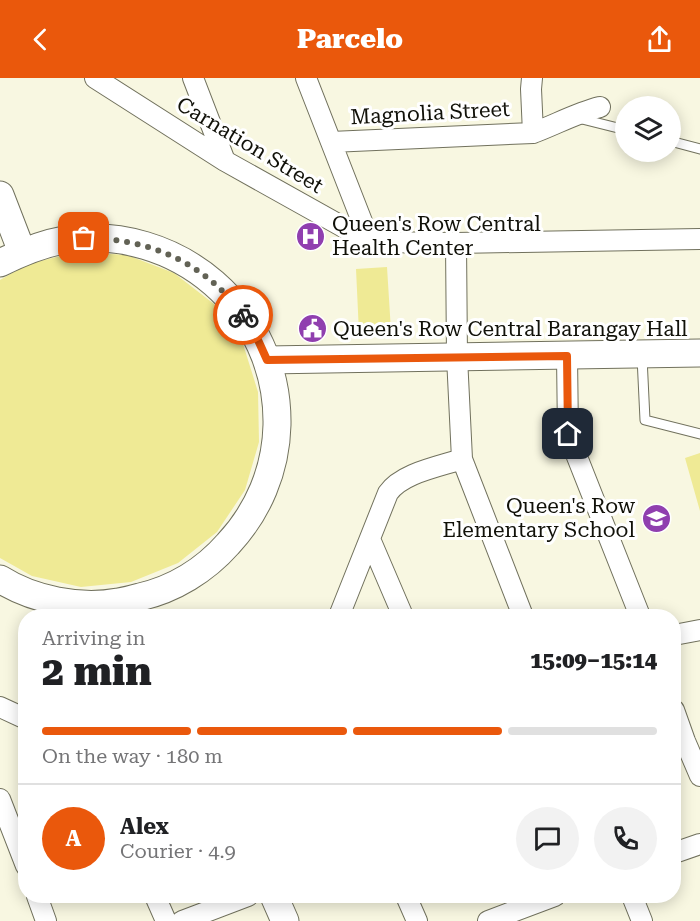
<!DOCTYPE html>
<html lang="en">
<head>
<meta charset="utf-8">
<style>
  body { margin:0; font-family:"Roboto Serif",serif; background:#f2f2f2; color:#202124; height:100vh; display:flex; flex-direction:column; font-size:22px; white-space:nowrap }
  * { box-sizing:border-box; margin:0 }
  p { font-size:20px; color:#757577 }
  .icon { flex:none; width:33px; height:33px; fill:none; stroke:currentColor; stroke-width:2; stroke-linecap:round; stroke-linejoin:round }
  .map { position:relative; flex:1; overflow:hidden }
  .drawer { position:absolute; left:18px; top:531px; width:663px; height:294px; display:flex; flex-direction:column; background:#fff; border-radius:24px; box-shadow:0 3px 15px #0003 }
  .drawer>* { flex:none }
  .fabs { position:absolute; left:615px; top:18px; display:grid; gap:12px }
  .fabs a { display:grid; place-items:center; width:66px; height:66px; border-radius:50%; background:#fff; box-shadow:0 3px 15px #0003; font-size:30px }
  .pin { position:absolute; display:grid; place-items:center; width:51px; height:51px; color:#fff; margin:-26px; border-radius:12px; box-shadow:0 3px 9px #0006 }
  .courier { position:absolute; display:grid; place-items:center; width:60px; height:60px; margin:-30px; border:4px solid #ea580c; border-radius:50%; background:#fff; color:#222; box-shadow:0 2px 8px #0007 }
  .summary em { font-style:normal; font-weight:800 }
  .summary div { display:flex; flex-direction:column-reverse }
  .summary { display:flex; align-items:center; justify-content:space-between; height:102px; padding:0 24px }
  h1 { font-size:39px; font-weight:800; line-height:45px }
  .bar { display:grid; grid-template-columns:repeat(4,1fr); gap:9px 6px; align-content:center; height:72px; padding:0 24px }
  .bar i { height:8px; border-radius:4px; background:#e0e0e0 }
  .bar .on { background:#ea580c }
  .bar p { grid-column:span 4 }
  .line { display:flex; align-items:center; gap:15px; padding:0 24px; border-top:2px solid #e0e0e0 }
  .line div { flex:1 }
  .round { display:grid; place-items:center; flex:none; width:63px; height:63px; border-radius:32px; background:#f2f2f2 }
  header { display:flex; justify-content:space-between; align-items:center; height:78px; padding:0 24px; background:#ea580c; color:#fff; font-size:27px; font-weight:800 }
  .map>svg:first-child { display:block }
  .green { fill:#efea95 }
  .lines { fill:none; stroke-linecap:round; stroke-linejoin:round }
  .lane-casing { stroke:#71715d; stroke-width:11 }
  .street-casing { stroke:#71715d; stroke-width:22 }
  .secondary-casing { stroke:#71715d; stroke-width:29 }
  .lane { stroke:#fff; stroke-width:9 }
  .street { stroke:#fff; stroke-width:20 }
  .secondary { stroke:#fff; stroke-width:27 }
  .done { stroke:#626255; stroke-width:6; stroke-dasharray:0 10.8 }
  .route { stroke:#ea580c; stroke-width:8 }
  .labels { text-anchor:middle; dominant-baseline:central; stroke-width:6; stroke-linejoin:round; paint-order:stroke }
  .street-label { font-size:21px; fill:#111109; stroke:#fff }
  .poi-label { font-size:21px; fill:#111109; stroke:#fff; text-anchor:start }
</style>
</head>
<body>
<header><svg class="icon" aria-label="back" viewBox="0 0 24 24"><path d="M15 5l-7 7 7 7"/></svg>Parcelo<svg class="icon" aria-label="share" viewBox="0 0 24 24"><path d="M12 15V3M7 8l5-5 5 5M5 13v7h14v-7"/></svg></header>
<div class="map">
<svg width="700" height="843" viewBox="0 0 700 843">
  <rect width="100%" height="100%" fill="#f8f7e1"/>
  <path class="green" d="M77 174 127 177 174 195 214 226 243 266 258 314 259 364 245 412 217 454 178 485 131 504 81 509 32 498 0 480V202L28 186Z
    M387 189 391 253 359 255 356 191Z
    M700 375V433L685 380Z"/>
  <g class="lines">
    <defs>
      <path id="lane" d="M578 40 626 52
        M670 63 700 71
        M642 279 645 342 700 356"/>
      <path id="street" d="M95 0 225 83 370 164 456 165 700 161
        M193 0 225 83
        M306 0 370 164
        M532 0 531 11 533 55
        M331 64 533 55C555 47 576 35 600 29
        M456 165 457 279 462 381 523 538
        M567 278 568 356 640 538
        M370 461 403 538
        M339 538 388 415C402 395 438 389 462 381
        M674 557 700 552
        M0 629 26 641
        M674 632 685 663 700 698
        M0 721 26 788
        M674 775 700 766
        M37 818 46 843
        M155 818 166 843
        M406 818 417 843
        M632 818 642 843
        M182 843 248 818
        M488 843 555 818"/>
      <path id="secondary" d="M0 117 22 174
        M0 185C20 175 41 166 64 162 177 145 279 232 277 347 276 392 258 434 228 466 205 492 174 511 140 519 133 521 125 523 118 524 80 531 33 522 0 501
        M267 282 700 275
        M274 818 285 843"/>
    </defs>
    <use href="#lane" class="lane-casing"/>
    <use href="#street" class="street-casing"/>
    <use href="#secondary" class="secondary-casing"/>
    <use href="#lane" class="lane"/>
    <use href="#street" class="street"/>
    <use href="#secondary" class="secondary"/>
  </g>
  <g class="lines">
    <path class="done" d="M84 160C150 161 203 183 243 237"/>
    <path class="route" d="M243 237 258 262 267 282 567 278 568 356"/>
  </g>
  <defs>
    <symbol id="hospital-disc" viewBox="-11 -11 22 22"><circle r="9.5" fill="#903faf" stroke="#fff"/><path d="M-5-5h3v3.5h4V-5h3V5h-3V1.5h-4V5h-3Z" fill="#fff"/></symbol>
    <symbol id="civic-disc" viewBox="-11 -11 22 22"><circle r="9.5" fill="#903faf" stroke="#fff"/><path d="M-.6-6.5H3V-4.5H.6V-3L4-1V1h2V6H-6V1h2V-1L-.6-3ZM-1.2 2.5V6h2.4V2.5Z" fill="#fff"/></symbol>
    <symbol id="school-disc" viewBox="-11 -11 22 22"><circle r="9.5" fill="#903faf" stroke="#fff"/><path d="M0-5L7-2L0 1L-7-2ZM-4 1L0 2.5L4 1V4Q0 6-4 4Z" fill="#fff"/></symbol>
  </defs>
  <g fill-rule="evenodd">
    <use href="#hospital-disc" x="294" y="142" width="33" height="33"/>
    <use href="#civic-disc" x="296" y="234" width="33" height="33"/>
    <use href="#school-disc" x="640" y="424" width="33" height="33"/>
  </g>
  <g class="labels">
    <g class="street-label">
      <text transform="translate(430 35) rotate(-3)">Magnolia Street</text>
      <text transform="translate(250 67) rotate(31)">Carnation Street</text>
    </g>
    <g class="poi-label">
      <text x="332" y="146">Queen's Row Central<tspan x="332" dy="24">Health Center</tspan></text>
      <text x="333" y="251">Queen's Row Central Barangay Hall</text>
      <text x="635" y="428" text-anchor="end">Queen's Row<tspan x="635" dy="24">Elementary School</tspan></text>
    </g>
  </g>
</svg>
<div class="fabs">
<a><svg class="icon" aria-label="layers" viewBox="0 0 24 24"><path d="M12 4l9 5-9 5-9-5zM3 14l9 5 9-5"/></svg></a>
</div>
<div class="pin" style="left:84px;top:160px;background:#ea580c"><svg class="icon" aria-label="bag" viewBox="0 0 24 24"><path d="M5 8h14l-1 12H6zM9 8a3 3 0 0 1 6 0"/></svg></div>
<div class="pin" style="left:568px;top:356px;background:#1f2937"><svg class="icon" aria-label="home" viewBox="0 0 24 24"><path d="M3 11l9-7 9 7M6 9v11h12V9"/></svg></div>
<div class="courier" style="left:243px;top:237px"><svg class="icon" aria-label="bike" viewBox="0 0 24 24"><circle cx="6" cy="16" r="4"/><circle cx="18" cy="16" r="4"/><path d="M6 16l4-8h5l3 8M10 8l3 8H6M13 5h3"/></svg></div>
<section class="drawer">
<div class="summary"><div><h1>2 min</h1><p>Arriving in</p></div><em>15:09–15:14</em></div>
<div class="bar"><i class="on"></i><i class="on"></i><i class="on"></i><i></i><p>On the way · 180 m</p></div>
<div class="line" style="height:108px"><b class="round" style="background:#ea580c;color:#fff">A</b><div><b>Alex</b><p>Courier · 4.9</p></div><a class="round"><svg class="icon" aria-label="chat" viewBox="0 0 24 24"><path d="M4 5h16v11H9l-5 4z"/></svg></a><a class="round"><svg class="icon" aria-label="phone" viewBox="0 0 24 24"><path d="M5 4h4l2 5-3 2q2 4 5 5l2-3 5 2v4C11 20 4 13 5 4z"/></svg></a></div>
</section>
</div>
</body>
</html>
